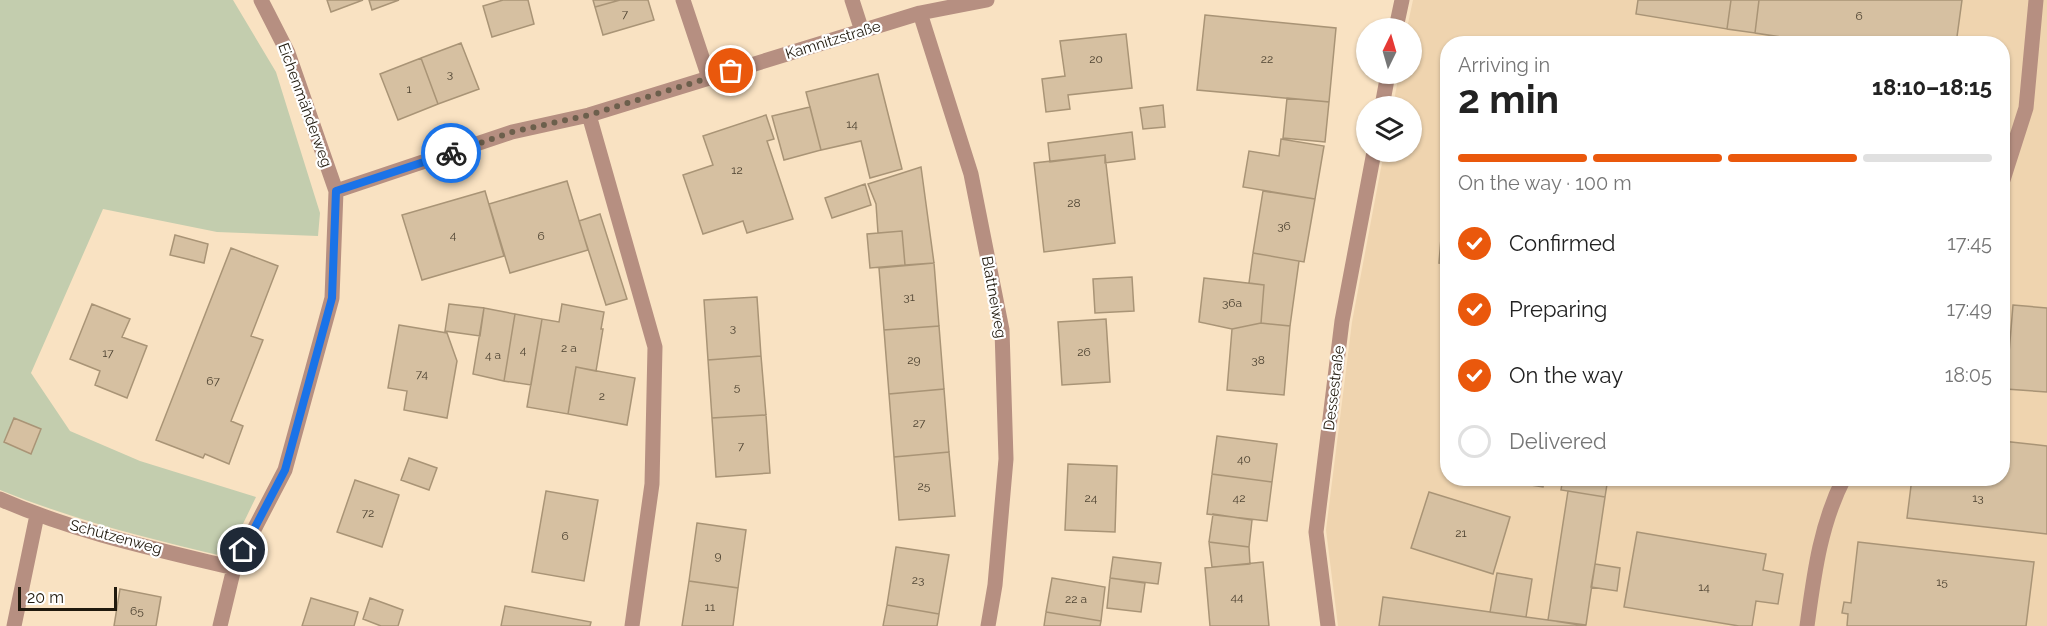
<!DOCTYPE html>
<html lang="en">
<head>
<meta charset="utf-8">
<style>
  body { margin:0; font-family:Raleway,sans-serif; background:#f6f6f6; color:#222; height:100vh; display:flex; flex-direction:column; font-size:22px; white-space:nowrap }
  * { box-sizing:border-box; margin:0 }
  p { font-size:20px; color:#767676 }
  .icon { flex:none; width:33px; height:33px; fill:none; stroke:currentColor; stroke-width:2; stroke-linecap:round; stroke-linejoin:round }
  .map { position:relative; flex:1; overflow:hidden }
  .drawer { position:absolute; left:1440px; top:36px; width:570px; height:450px; display:flex; flex-direction:column; background:#fff; border-radius:24px; box-shadow:0 2px 4px #0004 }
  .drawer>* { flex:none }
  .needle { width:39px; rotate:5deg }
  .tools { position:absolute; left:1356px; top:18px; display:grid; gap:12px }
  .tools a { display:grid; place-items:center; width:66px; height:66px; border-radius:50%; background:#fff; box-shadow:0 2px 4px #0004; font-size:30px }
  .scale { position:absolute; left:18px; bottom:15px; width:99px; box-sizing:border-box; padding-left:6px; border:3px solid #20190d; border-top:0; font-size:16px; line-height:21px; white-space:nowrap; color:#20190d; -webkit-text-stroke:4px #fff; paint-order:stroke }
  .pin { position:absolute; display:grid; place-items:center; width:51px; height:51px; color:#fff; margin:-26px; border:3px solid #fff; border-radius:50%; box-shadow:0 2px 6px #0007 }
  .courier { position:absolute; display:grid; place-items:center; width:60px; height:60px; margin:-30px; border:4px solid #1a73e8; border-radius:50%; background:#fff; color:#222; box-shadow:0 2px 8px #0007 }
  .summary em { font-style:normal; font-weight:700 }
  .summary div { display:flex; flex-direction:column-reverse }
  .summary { display:flex; align-items:center; justify-content:space-between; height:102px; padding:0 18px }
  h1 { font-size:39px; font-weight:700; line-height:45px }
  .bar { display:grid; grid-template-columns:repeat(4,1fr); gap:9px 6px; align-content:center; height:72px; padding:0 18px }
  .bar i { height:8px; border-radius:4px; background:#e0e0e0 }
  .bar .on { background:#ea580c }
  .bar p { grid-column:span 4 }
  ol { padding:0 18px; list-style:none }
  li { display:flex; align-items:center; gap:18px; height:66px }
  li p { margin-inline-start:auto }
  li .icon { padding:6px; border-radius:50%; background:#ea580c; color:#fff; stroke-width:4 }
  li:last-child { color:#767676 }
  li i { width:33px; height:33px; border:3px solid #e0e0e0; border-radius:50% }
  .map>svg:first-child { display:block }
  .built { fill:#efd4af; fill-rule:evenodd }
  .green { fill:#c3cdae }
  .building { fill:#d6c0a1; stroke:#a99476; stroke-width:1.5 }
  .lines { fill:none; stroke-linecap:round; stroke-linejoin:round }
  .lane { stroke:#b68f81; stroke-width:15 }
  .street { stroke:#b68f81; stroke-width:15 }
  .done { stroke:#6c5f4c; stroke-width:6; stroke-dasharray:0 10.8 }
  .route { stroke:#1a73e8; stroke-width:8 }
  .labels { text-anchor:middle; dominant-baseline:central; stroke-width:4.5; stroke-linejoin:round; paint-order:stroke }
  .number-label { font-size:12px; fill:#4e4332 }
  .street-label { font-size:15px; fill:#20190d; stroke:#fff }
</style>
</head>
<body>
<div class="map">
<svg width="2047" height="626" viewBox="0 0 2047 626">
  <rect width="100%" height="100%" fill="#f9e2c2"/>
  <path class="built" d="M1413 0H2047V626H1338L1326 530 1352 322 1384 152H1412V106H1393L1399 74H1412V28H1407ZM1448 44H2002V478H1448Z"/>
  <path class="green" d="M0 0H233L276 72 320 213 318 236 217 232 103 209 31 373 70 431 140 461 256 497 227 557C149 539 74 520 0 490Z"/>
  <path class="building" d="M327 0H363L331 12Z
    M369 0H399L372 10Z
    M503 0H528L534 24 492 37 483 6Z
    M593 0H620L595 7Z
    M620 0H648L654 20 603 35 595 7Z
    M1638 0H1731L1727 29 1636 14Z
    M1731 0H1759L1755 33 1727 29Z
    M1759 0H1962L1956 44H1826L1755 33Z
    M1205 15 1336 28 1329 102 1197 90Z
    M1126 34 1132 88 1068 95 1070 109 1046 112 1042 79 1065 76 1060 41Z
    M461 43 479 89 438 104 421 58Z
    M421 58 438 104 398 120 380 74Z
    M878 74 902 169 870 178 861 141 821 150 806 92Z
    M1287 98 1329 102 1325 142 1283 138Z
    M1163 105 1165 127 1143 129 1140 108Z
    M810 107 821 150 784 160 772 116Z
    M766 115 774 139 767 141 793 219 747 233 743 221 703 234 683 175 713 165 703 136Z
    M1132 132 1135 159 1105 163V155L1050 162 1048 143Z
    M1281 139 1324 146 1315 199 1243 187 1249 151 1279 156Z
    M1105 155 1115 243 1044 252 1034 163Z
    M921 167 934 263 905 265 902 231 878 233 876 204 868 184Z
    M567 181 588 250 510 273 489 204Z
    M865 184 871 205 832 218 825 198Z
    M485 191 504 256 422 280 402 215Z
    M1263 191 1315 199 1304 262 1253 253Z
    M600 214 627 299 606 305 579 221Z
    M902 231 905 265 870 268 867 234Z
    M175 235 208 244 204 263 170 255Z
    M1441 238 1448 239V264L1439 263Z
    M231 248 278 266 251 336 263 340 231 421 243 426 229 464 205 454 203 458 156 440Z
    M1253 253 1299 261 1290 326 1261 323 1264 285 1249 283Z
    M934 263 939 326 884 330 879 268Z
    M1132 277 1134 311 1095 313 1093 279Z
    M1204 278 1264 285 1261 323 1232 329 1199 322Z
    M757 297 761 356 708 360 704 300Z
    M92 304 130 319 122 337 147 346 127 398 95 385 100 371 70 359Z
    M449 304 484 308 480 336 445 331Z
    M562 304 604 312 601 329H603L596 371 576 367 568 414 527 407 542 319 559 322Z
    M2013 305 2047 308V392L2006 389Z
    M484 308 515 314 504 381 473 374Z
    M515 314 542 319 531 385 504 381Z
    M1106 319 1110 382 1062 385 1058 322Z
    M1261 323 1290 326 1284 395 1227 390 1232 329Z
    M399 325 447 333 457 361 447 418 404 410 407 391 388 388Z
    M939 326 944 389 889 394 884 330Z
    M761 356 766 415 712 418 708 360Z
    M576 367 635 378 627 425 568 414Z
    M944 389 949 452 894 457 889 394Z
    M766 415 770 473 716 477 712 418Z
    M14 418 41 429 31 454 4 442Z
    M1217 436 1277 444 1272 482 1212 474Z
    M2002 441 2047 446V534L1907 518 1912 478H2002Z
    M949 452 955 516 899 520 894 457Z
    M409 458 437 468 429 490 401 480Z
    M1068 464 1117 466 1115 532 1065 530Z
    M1212 474 1272 482 1267 521 1207 514Z
    M1486 478H1545L1543 487Z
    M1563 478H1608L1605 497 1561 490Z
    M355 480 399 495 382 547 337 532Z
    M546 491 598 500 584 581 532 572Z
    M1568 491 1605 497 1586 625 1548 620Z
    M1429 492 1510 517 1493 574 1411 548Z
    M1213 514 1252 520 1249 547 1209 542Z
    M697 523 746 530 738 588 689 581Z
    M1637 532 1766 554 1763 570 1783 574 1778 604 1756 601 1752 626H1739L1624 607Z
    M1209 542 1249 547 1250 564 1212 567Z
    M1858 542 2034 562 2026 626H1847L1848 614 1842 613 1844 602 1851 603Z
    M896 547 949 555 939 614 887 605Z
    M1113 557 1161 563 1158 584 1110 578Z
    M1263 562 1269 626H1210L1205 568Z
    M1595 564 1620 568 1617 591 1591 587Z
    M1497 573 1532 579 1526 617 1490 612Z
    M1052 578 1105 587 1101 621 1046 612Z
    M1110 578 1145 583 1141 612 1107 608Z
    M689 581 738 588 733 626H682Z
    M120 589 161 597 156 626H114Z
    M1383 597 1548 620 1586 626H1379Z
    M311 598 358 612 354 626H302Z
    M370 598 403 610 398 626H381L363 619Z
    M887 605 939 614 937 626H883Z
    M505 606 591 622 590 626H501Z
    M1046 612 1101 621 1100 626H1044Z"/>
  <g class="lines">
    <path class="lane" d="M683 0 709 78
      M852 0 862 31"/>
    <path class="street" d="M920 13 971 174 1002 330 1006 459 995 585 988 626
      M1396 28 1402 0
      M1382 106 1388 74
      M589 115 655 347 652 484 632 626
      M2002 183 2026 108 2036 0
      M336 191 512 132 589 115 920 13 987 0
      M0 499C75 532 155 549 234 568
      M14 626 37 515
      M220 626 234 568 285 470 332 298 336 191 288 53 261 0
      M1328 626 1316 532 1342 321 1374 152
      M1807 626C1814 575 1820 525 1844 478"/>
  </g>
  <g class="lines">
    <path class="done" d="M451 153 512 132 589 115 731 71"/>
    <path class="route" d="M243 550 285 470 332 298 336 191 451 153"/>
  </g>
  <g class="labels">
    <g class="number-label">
      <text x="625" y="14">7</text>
      <text x="1859" y="16">6</text>
      <text x="1096" y="59">20</text>
      <text x="1267" y="59">22</text>
      <text x="450" y="74">3</text>
      <text x="409" y="89">1</text>
      <text x="852" y="124">14</text>
      <text x="737" y="170">12</text>
      <text x="1074" y="203">28</text>
      <text x="1284" y="226">36</text>
      <text x="453" y="235">4</text>
      <text x="541" y="236">6</text>
      <text x="909" y="297">31</text>
      <text x="1232" y="303">36a</text>
      <text x="733" y="328">3</text>
      <text x="569" y="348">2 a</text>
      <text x="523" y="350">4</text>
      <text x="1084" y="352">26</text>
      <text x="108" y="353">17</text>
      <text x="493" y="355">4 a</text>
      <text x="914" y="360">29</text>
      <text x="1258" y="360">38</text>
      <text x="422" y="374">74</text>
      <text x="213" y="381">67</text>
      <text x="737" y="387">5</text>
      <text x="602" y="396">2</text>
      <text x="919" y="423">27</text>
      <text x="741" y="446">7</text>
      <text x="1244" y="459">40</text>
      <text x="924" y="486">25</text>
      <text x="1091" y="498">24</text>
      <text x="1239" y="498">42</text>
      <text x="1978" y="498">13</text>
      <text x="368" y="513">72</text>
      <text x="1461" y="533">21</text>
      <text x="565" y="536">6</text>
      <text x="718" y="556">9</text>
      <text x="918" y="580">23</text>
      <text x="1942" y="582">15</text>
      <text x="1704" y="587">14</text>
      <text x="1237" y="597">44</text>
      <text x="1076" y="599">22 a</text>
      <text x="710" y="607">11</text>
      <text x="137" y="611">65</text>
    </g>
    <g class="street-label">
      <text transform="translate(833 40) rotate(-17)">Kamnitzstraße</text>
      <text transform="translate(305 105) rotate(70)">Eichenmähderweg</text>
      <text transform="translate(994 297) rotate(80)">Blattneiweg</text>
      <text transform="translate(1334 388) rotate(-83)">Dessestraße</text>
      <text transform="translate(116 537) rotate(15)">Schützenweg</text>
    </g>
  </g>
</svg>
<div class="tools">
<a><svg class="needle" viewBox="-14 -14 28 28"><path d="M0-13l5 13h-10z" fill="#e53935"/><path d="M0 13l5-13h-10z" fill="#767676"/></svg></a>
<a><svg class="icon" aria-label="layers" viewBox="0 0 24 24"><path d="M12 4l9 5-9 5-9-5zM3 14l9 5 9-5"/></svg></a>
</div>
<div class="scale">20 m</div>
<div class="pin" style="left:731px;top:71px;background:#ea580c"><svg class="icon" aria-label="bag" viewBox="0 0 24 24"><path d="M5 8h14l-1 12H6zM9 8a3 3 0 0 1 6 0"/></svg></div>
<div class="pin" style="left:243px;top:550px;background:#1f2937"><svg class="icon" aria-label="home" viewBox="0 0 24 24"><path d="M3 11l9-7 9 7M6 9v11h12V9"/></svg></div>
<div class="courier" style="left:451px;top:153px"><svg class="icon" aria-label="bike" viewBox="0 0 24 24"><circle cx="6" cy="16" r="4"/><circle cx="18" cy="16" r="4"/><path d="M6 16l4-8h5l3 8M10 8l3 8H6M13 5h3"/></svg></div>
<section class="drawer">
<div class="summary"><div><h1>2 min</h1><p>Arriving in</p></div><em>18:10–18:15</em></div>
<div class="bar"><i class="on"></i><i class="on"></i><i class="on"></i><i></i><p>On the way · 100 m</p></div>
<ol>
<li><svg class="icon" aria-label="check" viewBox="0 0 24 24"><path d="M5 12l5 5 9-10"/></svg>Confirmed<p>17:45</p></li>
<li><svg class="icon" aria-label="check" viewBox="0 0 24 24"><path d="M5 12l5 5 9-10"/></svg>Preparing<p>17:49</p></li>
<li><svg class="icon" aria-label="check" viewBox="0 0 24 24"><path d="M5 12l5 5 9-10"/></svg>On the way<p>18:05</p></li>
<li><i></i>Delivered</li>
</ol>
</section>
</div>
</body>
</html>
